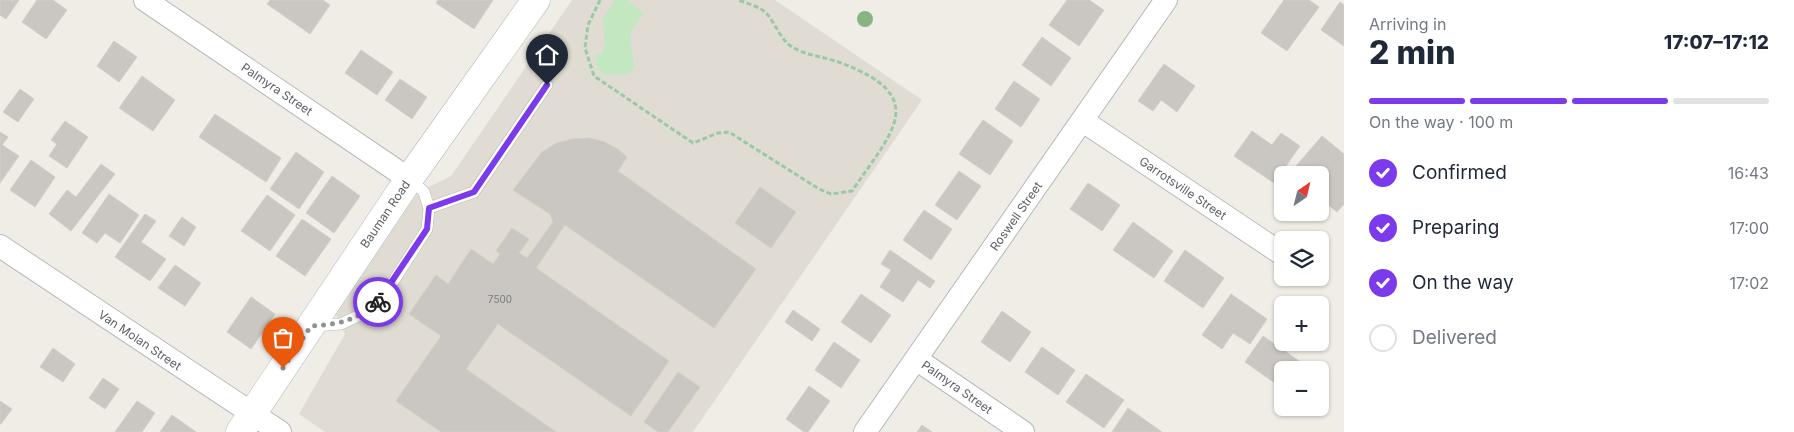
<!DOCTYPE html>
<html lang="en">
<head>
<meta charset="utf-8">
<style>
  body { margin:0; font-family:Inter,sans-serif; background:#f2f2f3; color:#1f2937; height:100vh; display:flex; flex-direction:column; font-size:19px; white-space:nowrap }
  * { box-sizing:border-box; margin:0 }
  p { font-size:16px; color:#747a83 }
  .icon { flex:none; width:28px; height:28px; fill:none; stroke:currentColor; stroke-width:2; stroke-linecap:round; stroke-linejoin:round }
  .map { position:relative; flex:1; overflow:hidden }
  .side { display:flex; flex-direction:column; background:#fff; width:450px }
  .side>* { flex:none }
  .needle { width:32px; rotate:35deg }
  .tools { position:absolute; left:1274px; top:166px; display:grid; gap:10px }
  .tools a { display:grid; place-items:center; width:55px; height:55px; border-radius:8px; background:#fff; box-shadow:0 1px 4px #0004; font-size:25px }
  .pin { position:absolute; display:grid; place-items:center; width:42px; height:42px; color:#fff; margin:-51px -21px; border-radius:50% 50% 50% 0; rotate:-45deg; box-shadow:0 0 5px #0007 }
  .pin .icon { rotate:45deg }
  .courier { position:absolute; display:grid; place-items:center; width:50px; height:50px; margin:-25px; border:4px solid #7c3aed; border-radius:50%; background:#fff; color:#222; box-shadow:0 1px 6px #0007 }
  .head em { font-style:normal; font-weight:800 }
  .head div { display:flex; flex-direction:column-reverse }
  .head { display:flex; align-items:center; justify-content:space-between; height:85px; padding:0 25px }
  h1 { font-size:32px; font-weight:800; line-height:38px }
  .bar { display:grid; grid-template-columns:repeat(4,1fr); gap:8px 5px; align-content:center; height:60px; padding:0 25px }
  .bar i { height:6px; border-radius:4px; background:#e0e1e3 }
  .bar .active { background:#7c3aed }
  .bar p { grid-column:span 4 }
  ol { padding:0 25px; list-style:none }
  li { display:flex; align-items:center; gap:15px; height:55px }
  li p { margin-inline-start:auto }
  li .icon { padding:5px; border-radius:50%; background:#7c3aed; color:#fff; stroke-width:4 }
  li:last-child { color:#747a83 }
  li i { width:28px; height:28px; border:2px solid #e0e1e3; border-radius:50% }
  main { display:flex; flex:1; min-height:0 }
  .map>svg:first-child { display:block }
  .education { fill:#e0dcd3 }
  .green { fill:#c3e7c1 }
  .building { fill:#cac7c2; stroke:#d4cec3 }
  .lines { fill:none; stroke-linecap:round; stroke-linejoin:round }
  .lane-casing { stroke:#b5b8bc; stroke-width:12 }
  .street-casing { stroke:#b5b8bc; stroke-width:24 }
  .secondary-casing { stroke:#b4b8bd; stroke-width:29 }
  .path { stroke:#9ac9a6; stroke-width:3; stroke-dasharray:5 2.5; stroke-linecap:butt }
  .lane { stroke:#fff; stroke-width:11 }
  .street { stroke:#fff; stroke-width:22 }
  .secondary { stroke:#fff; stroke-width:28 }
  .tree { fill:#88b484 }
  .done { stroke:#909292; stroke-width:5; stroke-dasharray:0 9 }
  .route { stroke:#7c3aed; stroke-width:6 }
  .labels { text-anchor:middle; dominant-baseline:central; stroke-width:5; stroke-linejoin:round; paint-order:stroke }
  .number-label { font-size:10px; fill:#787a7d }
  .street-label { font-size:12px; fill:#5d6166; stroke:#fff }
</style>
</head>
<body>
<main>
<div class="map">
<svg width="1344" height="432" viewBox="0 0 1344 432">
  <rect width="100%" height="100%" fill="#efede5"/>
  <path class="education" d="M572 0H775L922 100 693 432H325L299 414 345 334 333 308 406 198 451 176Z"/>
  <path class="green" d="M615 0H626L644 13 630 33 634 68 629 74 605 75 597 68 596 54H603L602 49H605L603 18Z"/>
  <path class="building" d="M0 0H19L6 19 0 15Z
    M37 0H53L67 10 46 39 22 22Z
    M270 0H323L330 5 310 34 267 4Z
    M438 0H493L474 29 436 3Z
    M1067 0H1089L1104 10 1079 46 1049 25Z
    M1284 0H1309L1319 7 1287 51 1261 33Z
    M1340 2 1344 5V46L1321 30Z
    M1042 37 1071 58 1051 86 1022 65Z
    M114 41 137 57 119 82 97 66Z
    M361 50 393 72 377 95 345 73Z
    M1164 64 1195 86 1177 112 1161 100 1153 111 1138 101Z
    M142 76 175 100 153 131 119 108Z
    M400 79 427 97 412 119 385 100Z
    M1014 81 1040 99 1021 127 995 109Z
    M20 89 34 99 18 122 3 112Z
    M215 114 281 158 266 182 199 137Z
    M983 120 1013 141 990 175 959 154Z
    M65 121 88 137 67 168 49 156 57 144 51 140Z
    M1252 131 1272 145 1281 133 1300 146 1274 183 1234 156Z
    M0 132 8 137 2 145 19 156 0 183Z
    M1322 136 1344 154V204L1337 212 1320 198V175L1290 173Z
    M589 138 605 142 619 150 627 157 618 171 756 269 714 328 565 225 536 268 669 361 631 416 498 324 466 369 556 432H441L396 401 441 336 409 314 436 275 448 284 471 249 493 264 500 254 496 251 512 228 529 239 519 253 527 258 553 222 550 214 513 190 542 152 557 143 573 139Z
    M296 152 324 172 299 209 270 189Z
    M31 160 55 177 35 207 10 190Z
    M101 164 115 174 71 231 49 214 67 190 76 197Z
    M959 171 981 186 957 220 935 205Z
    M332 176 360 196 334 233 306 213Z
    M1088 183 1120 205 1102 231 1070 209Z
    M760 187 796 212 771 248 735 223Z
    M109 194 139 215 120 243 105 233 97 243 82 233Z
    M267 195 295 215 270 251 241 231Z
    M924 210 952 229 931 260 903 240Z
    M145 214 156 221 141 242 166 259 150 281 115 257Z
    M182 217 196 227 184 246 169 236Z
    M302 219 331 239 305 276 276 256Z
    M1133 222 1173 251 1154 278 1113 250Z
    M890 250 935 281 930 288 918 280 903 302 880 287 891 270 881 264Z
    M1185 250 1224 278 1203 308 1164 281Z
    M175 265 201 283 185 306 158 288Z
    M861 294 891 315 871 343 841 322Z
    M1231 294 1267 319 1250 344 1233 333 1222 349 1202 335Z
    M251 297 275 314 251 349 227 332Z
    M793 310 820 329 812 341 785 322Z
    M1002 311 1031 332 1010 362 981 342Z
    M1263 336 1305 365 1302 370H1282V388L1245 362Z
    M834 342 860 360 841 388 815 370Z
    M1042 347 1075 370 1058 395 1025 372Z
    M53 348 75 364 63 382 40 367Z
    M678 372 700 387 668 432H658L644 422Z
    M1086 374 1124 400 1104 428 1066 402Z
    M103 378 119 389 105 409 89 398Z
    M809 386 830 401 808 432H804L786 419Z
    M0 401 12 409 1 424H0Z
    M137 401 155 413 142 432H115Z
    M1128 408 1162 432H1112Z
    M172 415 196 432H160Z
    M922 425 932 432H917Z"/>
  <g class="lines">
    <defs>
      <path id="lane" d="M429 208 474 192 547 85
        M313 326 341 324 362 314 382 299 427 229 429 208 424 192 410 179"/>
      <path id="street" d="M145 0 409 179
        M1083 121 1282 254
        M0 246 280 432
        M916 359 1023 432
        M865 432 1166 0"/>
      <path id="secondary" d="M240 432 409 179 536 0"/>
    </defs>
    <use href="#lane" class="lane-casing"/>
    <use href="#street" class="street-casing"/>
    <use href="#secondary" class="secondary-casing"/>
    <path class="path" d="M600 0 588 25 585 48 594 76 693 143 718 133 729 132 819 189 831 194 852 191C891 133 932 97 841 63 826 57 808 56 794 48 780 41 776 23 766 13 759 6 746 3 738 0"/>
    <use href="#lane" class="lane"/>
    <use href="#street" class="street"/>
    <use href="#secondary" class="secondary"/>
  </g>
  <circle class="tree" cx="865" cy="19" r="8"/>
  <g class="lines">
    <path class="done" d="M283 368 311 326C340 324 355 321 378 302"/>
    <path class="route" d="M378 302 427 229 429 208 474 192 547 85"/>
  </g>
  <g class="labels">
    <g class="number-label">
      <text x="500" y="299">7500</text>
    </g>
    <g class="street-label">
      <text transform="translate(277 89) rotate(34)">Palmyra Street</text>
      <text transform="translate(1183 188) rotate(34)">Garrotsville Street</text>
      <text transform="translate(385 214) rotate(-56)">Bauman Road</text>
      <text transform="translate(1016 216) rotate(-55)">Roswell Street</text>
      <text transform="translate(140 340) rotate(34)">Van Molan Street</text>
      <text transform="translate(957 387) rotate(35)">Palmyra Street</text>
    </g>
  </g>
</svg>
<div class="tools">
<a><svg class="needle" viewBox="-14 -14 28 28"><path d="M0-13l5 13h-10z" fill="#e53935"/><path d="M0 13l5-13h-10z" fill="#747a83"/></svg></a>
<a><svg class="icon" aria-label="layers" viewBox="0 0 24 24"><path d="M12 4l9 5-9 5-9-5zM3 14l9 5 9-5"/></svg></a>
<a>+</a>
<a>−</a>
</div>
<div class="pin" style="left:283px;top:368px;background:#ea580c"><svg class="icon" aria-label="bag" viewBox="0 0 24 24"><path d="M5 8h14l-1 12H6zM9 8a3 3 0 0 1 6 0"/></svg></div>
<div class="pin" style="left:547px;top:85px;background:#1f2937"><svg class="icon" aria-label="home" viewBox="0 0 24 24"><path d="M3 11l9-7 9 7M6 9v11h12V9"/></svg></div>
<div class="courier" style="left:378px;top:302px"><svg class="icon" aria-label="bike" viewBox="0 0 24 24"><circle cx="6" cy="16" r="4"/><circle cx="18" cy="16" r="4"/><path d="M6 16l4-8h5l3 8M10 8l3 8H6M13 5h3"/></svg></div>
</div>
<section class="side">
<div class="head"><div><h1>2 min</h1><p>Arriving in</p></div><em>17:07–17:12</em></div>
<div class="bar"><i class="active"></i><i class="active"></i><i class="active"></i><i></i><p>On the way · 100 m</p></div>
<ol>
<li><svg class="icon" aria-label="check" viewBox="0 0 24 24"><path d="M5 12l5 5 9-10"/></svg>Confirmed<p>16:43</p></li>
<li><svg class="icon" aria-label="check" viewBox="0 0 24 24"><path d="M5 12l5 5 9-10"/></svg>Preparing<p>17:00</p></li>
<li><svg class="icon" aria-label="check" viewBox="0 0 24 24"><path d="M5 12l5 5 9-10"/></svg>On the way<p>17:02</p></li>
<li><i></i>Delivered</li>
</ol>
</section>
</main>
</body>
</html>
